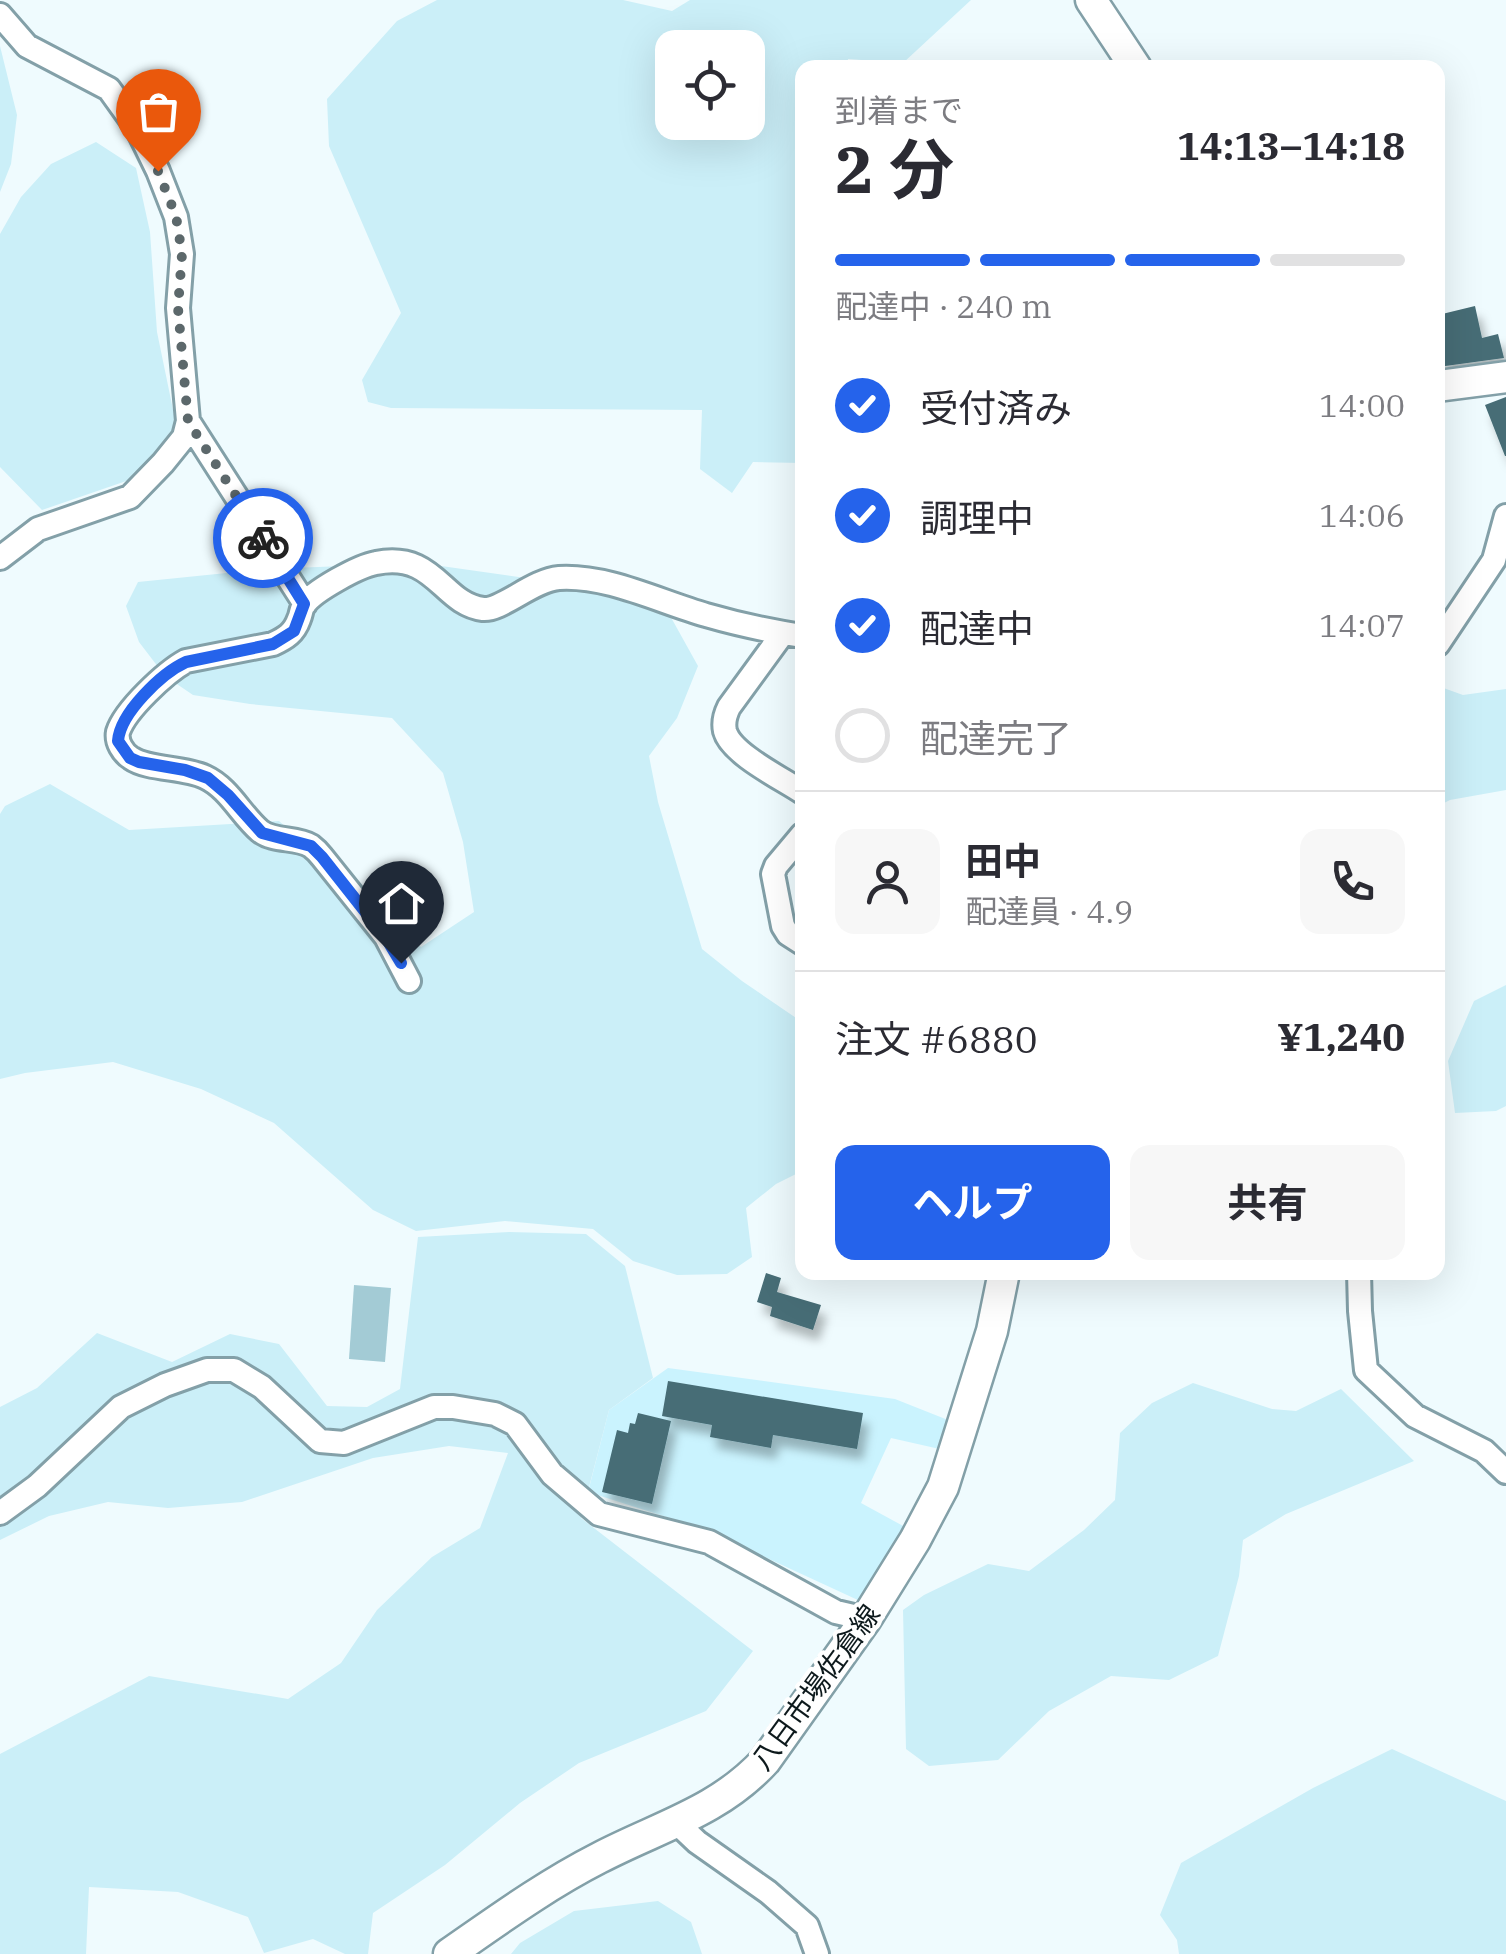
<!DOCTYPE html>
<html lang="ja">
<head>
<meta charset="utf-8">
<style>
  body { margin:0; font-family:"IBM Plex Serif","Noto Sans JP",serif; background:#f7f7f7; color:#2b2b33; height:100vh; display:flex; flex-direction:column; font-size:38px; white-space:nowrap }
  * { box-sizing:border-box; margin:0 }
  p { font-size:32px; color:#7c7c81 }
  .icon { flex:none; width:55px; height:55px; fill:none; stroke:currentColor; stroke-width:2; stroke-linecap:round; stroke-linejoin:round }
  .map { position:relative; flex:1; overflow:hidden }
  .panel { position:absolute; left:795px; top:60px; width:650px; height:1220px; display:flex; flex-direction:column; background:#fff; border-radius:20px; box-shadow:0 10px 40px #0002 }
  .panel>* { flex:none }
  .buttons { position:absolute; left:655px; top:30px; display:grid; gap:20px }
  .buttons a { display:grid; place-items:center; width:110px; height:110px; border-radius:20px; background:#fff; box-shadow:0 10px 40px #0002; font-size:50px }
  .pin { position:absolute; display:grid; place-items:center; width:85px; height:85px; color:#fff; margin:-102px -42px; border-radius:50% 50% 50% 0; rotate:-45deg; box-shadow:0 0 10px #0007 }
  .pin .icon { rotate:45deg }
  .courier { position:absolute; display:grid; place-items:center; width:100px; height:100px; margin:-50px; border:8px solid #2563eb; border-radius:50%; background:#fff; color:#222; box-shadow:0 2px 12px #0007 }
  .summary em { font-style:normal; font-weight:700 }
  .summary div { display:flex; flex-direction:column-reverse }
  .summary { display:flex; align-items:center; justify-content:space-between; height:170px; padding:0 40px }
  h1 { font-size:65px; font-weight:700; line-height:75px }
  .bar { display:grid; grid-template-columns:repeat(4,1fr); gap:15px 10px; align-content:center; height:120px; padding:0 40px }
  .bar i { height:12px; border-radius:8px; background:#e1e1e2 }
  .bar .selected { background:#2563eb }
  .bar p { grid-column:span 4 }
  .line { display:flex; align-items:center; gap:25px; padding:0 40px; border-top:2px solid #e1e1e2 }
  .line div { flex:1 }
  .round { display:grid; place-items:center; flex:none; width:105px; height:105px; border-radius:20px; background:#f7f7f7 }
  ol { padding:0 40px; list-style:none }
  li { display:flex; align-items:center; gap:30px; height:110px }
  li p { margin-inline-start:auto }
  li .icon { padding:10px; border-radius:50%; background:#2563eb; color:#fff; stroke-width:4 }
  li:last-child { color:#7c7c81 }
  li i { width:55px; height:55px; border:5px solid #e1e1e2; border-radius:50% }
  .cta { display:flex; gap:20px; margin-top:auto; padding:20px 40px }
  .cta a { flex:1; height:115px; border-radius:20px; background:#2563eb; color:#fff; font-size:40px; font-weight:700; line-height:115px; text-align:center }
  .cta a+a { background:#f7f7f7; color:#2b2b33 }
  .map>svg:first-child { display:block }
  .built { fill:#caf3fe }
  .green { fill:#cbeff8; fill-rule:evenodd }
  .water { fill:#a3cbd5 }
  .building { fill:#476d76; filter:url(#shadow) }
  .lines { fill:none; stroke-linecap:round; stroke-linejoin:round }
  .street-casing { stroke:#83a0a8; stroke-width:28 }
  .secondary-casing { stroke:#83a0a8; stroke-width:35 }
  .street { stroke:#fff; stroke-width:22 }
  .secondary { stroke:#fff; stroke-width:30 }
  .done { stroke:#5c686b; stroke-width:10; stroke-dasharray:0 18 }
  .route { stroke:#2563eb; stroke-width:12 }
  .labels { text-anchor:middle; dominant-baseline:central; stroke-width:8; stroke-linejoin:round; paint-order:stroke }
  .street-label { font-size:28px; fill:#0d191c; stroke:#fff }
</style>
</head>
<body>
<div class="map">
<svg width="1506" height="1954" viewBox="0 0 1506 1954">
  <defs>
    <filter id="shadow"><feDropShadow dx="6" dy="11" stdDeviation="5" flood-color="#0004"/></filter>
  </defs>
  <rect width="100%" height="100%" fill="#effbfe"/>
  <path class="built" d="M668 1368 895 1399 953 1422 944 1450 891 1438 861 1503 905 1527 860 1601 704 1529 588 1492 609 1410Z"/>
  <path class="green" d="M437 0H623L672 11 690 0H971L903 63 848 59 847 67 802 68V463L753 462 732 493 700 469 702 410 391 408 368 402 362 380 401 313 329 146 327 99 397 21ZM672 48H748V122H672Z
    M0 46 17 115 11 164 0 192Z
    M96 142 136 168 150 232 157 332 177 429 135 478 42 510 0 467V234L21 197 51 164Z
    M420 563 589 587 663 603 698 666 677 718 649 756 658 802 702 949 742 981 802 1022V1171L776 1184 746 1208 752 1257 727 1274 677 1275 633 1261 593 1229 505 1221 416 1231 373 1210 274 1123 201 1089 113 1062 25 1073 0 1079V814L5 806 50 784 129 830 279 821 421 947 474 912 463 842 443 773 392 718 250 704 193 695 165 676 139 642 126 606 138 582 267 569Z
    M1438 686 1463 695 1506 689V790L1450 800 1438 806Z
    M1506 985V1106L1496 1111 1455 1113 1448 1061 1474 1001Z
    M509 1232 586 1234 625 1266 653 1378 609 1410 581 1518 753 1651 706 1711 579 1763 520 1803 445 1865 373 1913 368 1954H345L313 1939 264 1953 248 1917 178 1892 89 1887 86 1954H0V1754L149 1676 288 1699 341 1663 377 1610 432 1557 480 1528 508 1453 449 1446 373 1458 242 1502 168 1508 108 1502 49 1516 0 1540V1407L37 1388 97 1333 172 1362 230 1334 279 1344 327 1406 367 1407 400 1389 418 1237Z
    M1193 1383 1272 1409 1296 1411 1341 1389 1414 1461 1286 1514 1243 1540 1239 1576 1218 1656 1169 1680 1111 1676 1049 1711 998 1760 929 1766 906 1749 903 1610 924 1595 988 1564 1029 1571 1084 1530 1115 1500 1120 1433 1152 1403Z
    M1392 1749 1506 1801V1954H1179L1177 1940 1160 1915 1181 1863 1313 1788Z
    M658 1901 691 1922 702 1954H511L520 1943 574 1911Z"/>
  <path class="water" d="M354 1285 391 1288 385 1362 349 1359Z"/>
  <path class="building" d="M1475 306 1482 338 1498 334 1504 358 1438 367V315Z
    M1506 397V456H1505L1485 405Z
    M766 1273 781 1278 777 1292 821 1305 813 1330 770 1316 772 1307 757 1302Z
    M668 1381 863 1413 857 1449 773 1435 771 1448 710 1437 712 1425 662 1416Z
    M638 1413 671 1421 652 1504 602 1492 617 1430 628 1433 630 1423 635 1424Z"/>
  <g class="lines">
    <defs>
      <path id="street" d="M0 15 27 46 109 89 137 128 158 171 176 217 182 254 178 308 188 421 184 437 163 463 130 497 38 529 0 558
        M188 421 305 604
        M783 633 729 707C725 715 723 722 725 731 731 754 783 779 802 792
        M1438 644 1494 560 1506 516
        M802 835 776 866 773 874 783 926 788 934 802 943
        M409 981 386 937 322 857C319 853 315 849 311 846 296 837 274 842 260 831 241 815 229 788 205 777 184 767 148 770 131 758 123 753 116 742 118 732 125 710 166 672 186 661L273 644C286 638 294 633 299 619 301 615 301 609 304 605 313 591 359 566 376 563 435 551 442 604 483 609 501 611 533 580 559 578 608 575 660 602 706 615 737 624 770 631 802 636
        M1359 1272 1360 1311 1366 1370 1415 1416 1484 1451 1506 1472
        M0 1513 37 1486 121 1407 165 1385 207 1370H234L262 1387 320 1441 344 1443 434 1407H453L495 1414 515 1424 552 1474 599 1514 709 1542 836 1612 866 1619
        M677 1823 697 1842 768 1892 807 1926 817 1954"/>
      <path id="secondary" d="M1091 0 1136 68
        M1438 386 1506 377
        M449 1954C498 1920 546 1885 599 1858 658 1827 718 1812 765 1761L866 1619 915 1540 943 1487 992 1331 1004 1272"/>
    </defs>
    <use href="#street" class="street-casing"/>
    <use href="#secondary" class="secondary-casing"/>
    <use href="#street" class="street"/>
    <use href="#secondary" class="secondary"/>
  </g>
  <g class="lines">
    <path class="done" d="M158 171 176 216 182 254 178 308 188 421 263 538"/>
    <path class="route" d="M263 538 304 604 294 631 273 644 186 662C162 673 120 713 118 741L130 758 139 762 185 770 208 778 228 795 262 833 311 846 322 857 386 938 401 963"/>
  </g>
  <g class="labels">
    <g class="street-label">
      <text transform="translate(815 1687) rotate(-54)">八日市場佐倉線</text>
    </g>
  </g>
</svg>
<div class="buttons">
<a><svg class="icon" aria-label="locate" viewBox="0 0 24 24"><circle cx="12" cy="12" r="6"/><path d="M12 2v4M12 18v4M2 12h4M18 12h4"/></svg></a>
</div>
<div class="pin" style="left:158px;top:171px;background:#ea580c"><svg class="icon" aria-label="bag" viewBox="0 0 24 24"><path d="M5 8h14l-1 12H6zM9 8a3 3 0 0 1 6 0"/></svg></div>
<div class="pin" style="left:401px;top:963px;background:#1f2937"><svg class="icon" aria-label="home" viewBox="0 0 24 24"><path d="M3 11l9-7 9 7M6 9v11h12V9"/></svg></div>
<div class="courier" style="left:263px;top:538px"><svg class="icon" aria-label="bike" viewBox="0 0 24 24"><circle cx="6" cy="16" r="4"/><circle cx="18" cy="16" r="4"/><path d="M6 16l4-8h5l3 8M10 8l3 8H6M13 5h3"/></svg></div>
<section class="panel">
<div class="summary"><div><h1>2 分</h1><p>到着まで</p></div><em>14:13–14:18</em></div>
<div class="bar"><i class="selected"></i><i class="selected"></i><i class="selected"></i><i></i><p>配達中 · 240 m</p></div>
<ol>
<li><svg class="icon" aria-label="check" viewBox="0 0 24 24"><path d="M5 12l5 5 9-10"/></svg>受付済み<p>14:00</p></li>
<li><svg class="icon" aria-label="check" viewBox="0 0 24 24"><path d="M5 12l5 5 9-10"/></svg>調理中<p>14:06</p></li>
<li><svg class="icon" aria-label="check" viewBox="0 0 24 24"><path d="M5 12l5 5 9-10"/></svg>配達中<p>14:07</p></li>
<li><i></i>配達完了</li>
</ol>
<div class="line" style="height:180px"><a class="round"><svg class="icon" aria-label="person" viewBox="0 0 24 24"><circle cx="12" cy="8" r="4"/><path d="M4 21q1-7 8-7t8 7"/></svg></a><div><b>田中</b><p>配達員 · 4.9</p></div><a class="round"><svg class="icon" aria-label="phone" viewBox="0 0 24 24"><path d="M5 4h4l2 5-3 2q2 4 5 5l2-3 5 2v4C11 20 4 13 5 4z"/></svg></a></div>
<div class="line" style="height:130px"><div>注文 #6880</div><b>¥1,240</b></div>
<div class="cta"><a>ヘルプ</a><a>共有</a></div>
</section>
</div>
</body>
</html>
